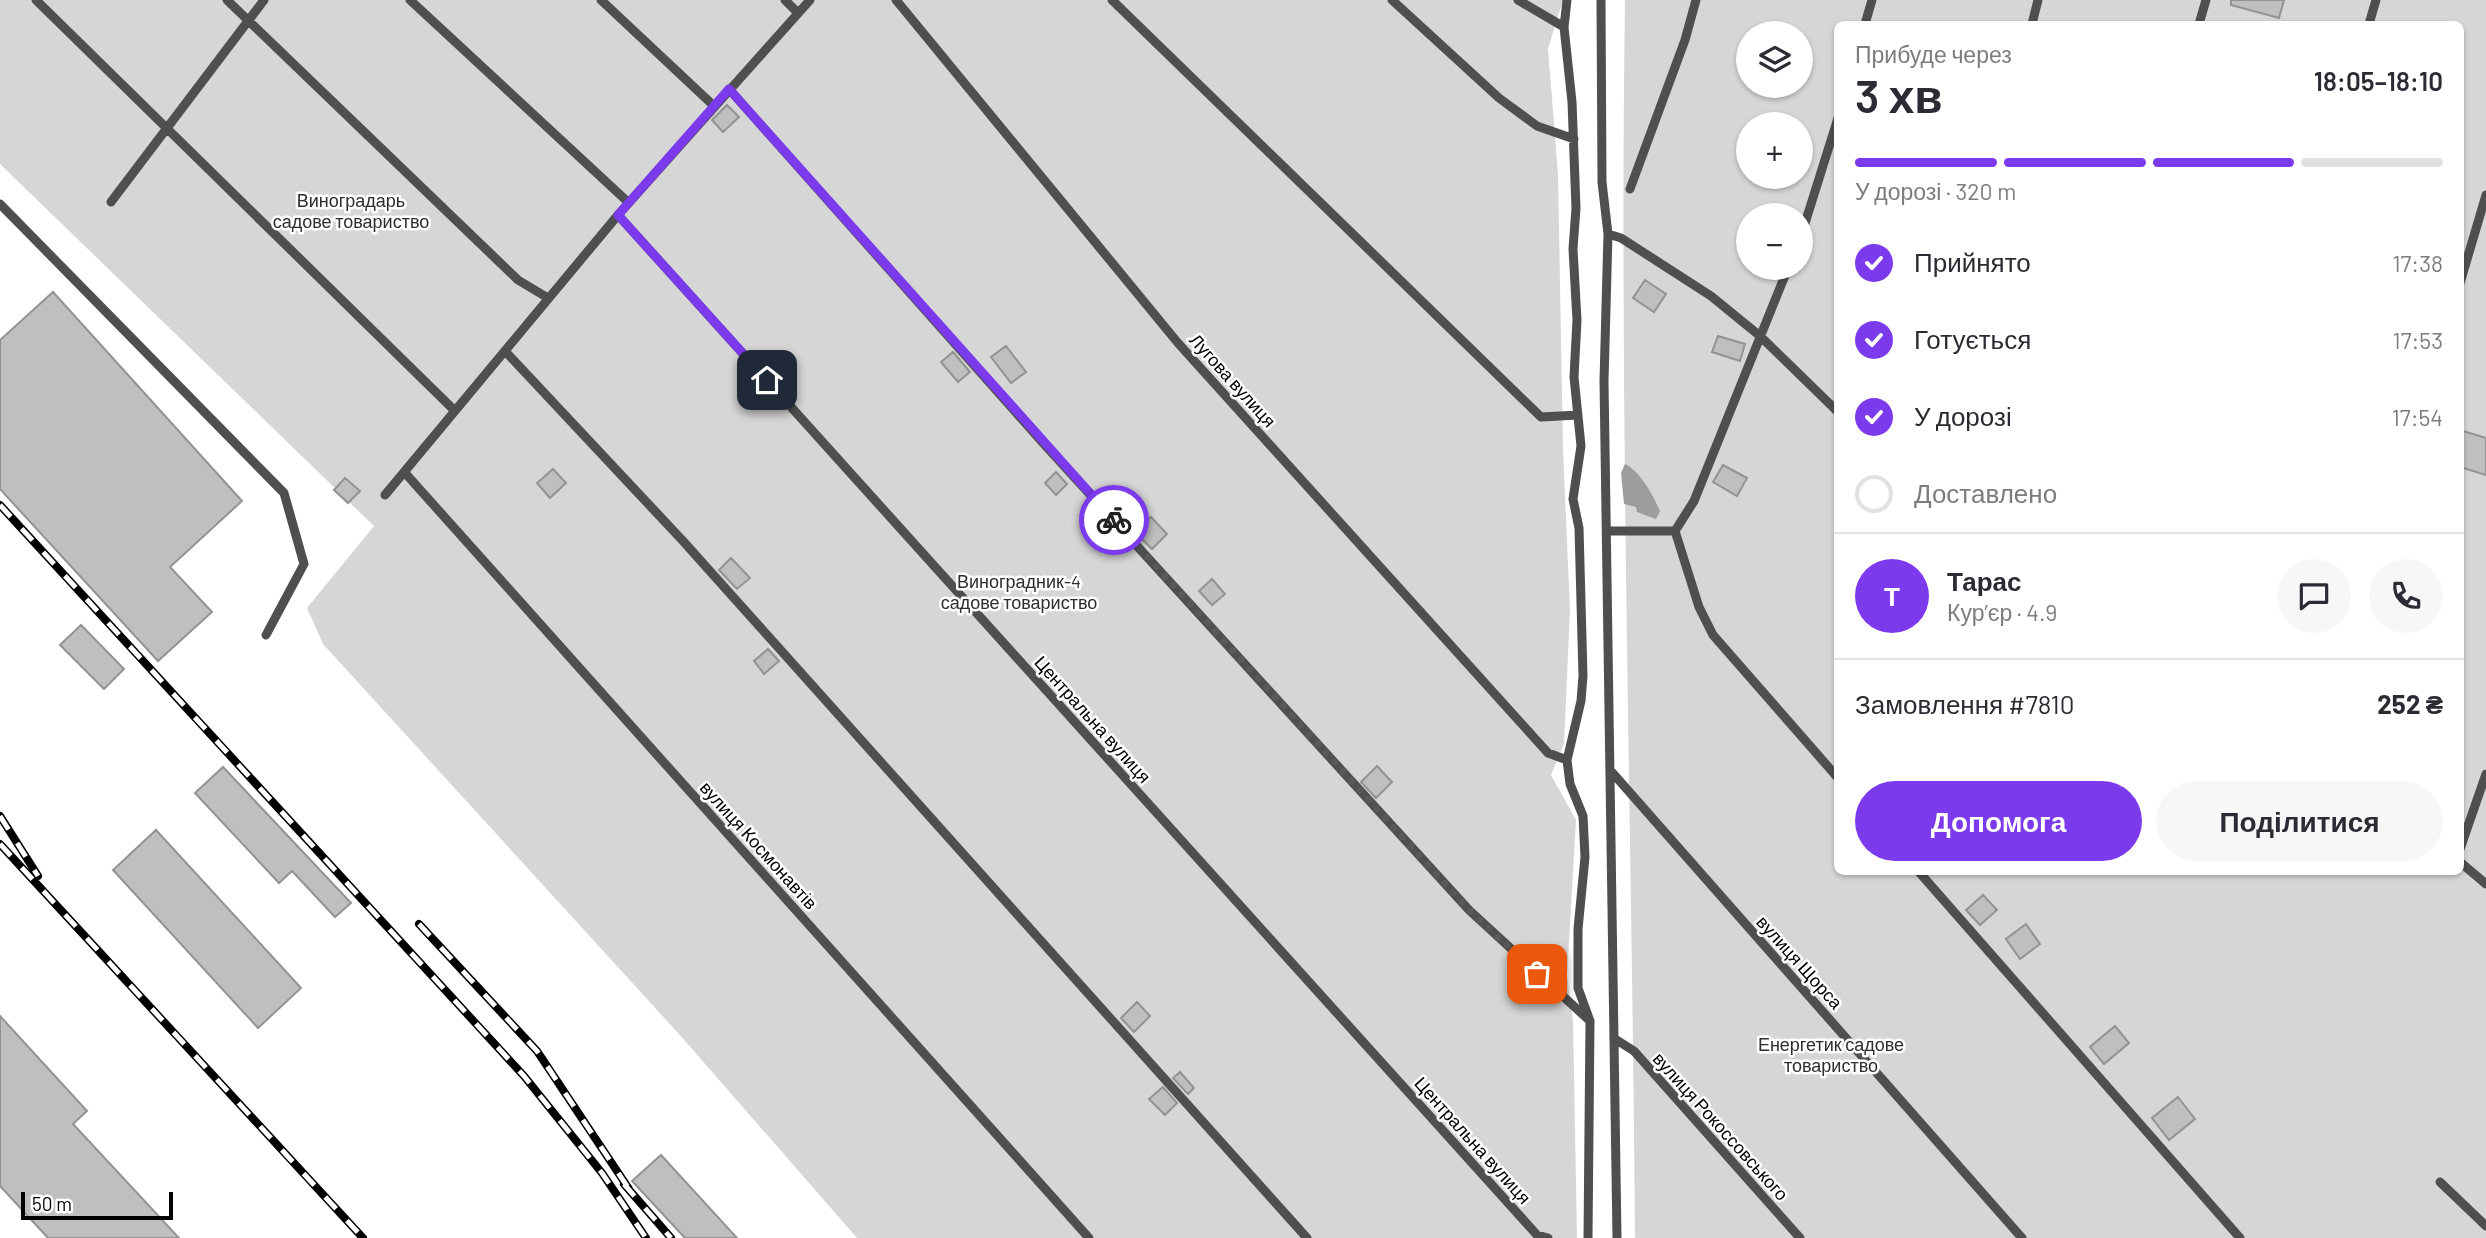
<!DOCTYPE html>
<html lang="uk">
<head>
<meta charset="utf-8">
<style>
  body { margin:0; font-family:Barlow,sans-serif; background:#f7f7f7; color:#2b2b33; height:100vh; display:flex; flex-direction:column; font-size:26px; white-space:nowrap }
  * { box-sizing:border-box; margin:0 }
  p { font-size:23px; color:#7c7c81 }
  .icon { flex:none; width:38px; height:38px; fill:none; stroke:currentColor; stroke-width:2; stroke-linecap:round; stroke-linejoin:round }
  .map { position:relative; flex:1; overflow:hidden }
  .side { position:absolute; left:1834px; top:21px; width:630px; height:854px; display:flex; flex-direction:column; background:#fff; border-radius:10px; box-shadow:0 2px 5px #0004 }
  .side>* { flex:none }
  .fabs { position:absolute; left:1736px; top:21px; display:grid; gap:14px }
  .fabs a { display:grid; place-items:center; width:77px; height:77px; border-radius:50%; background:#fff; box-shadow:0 2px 5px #0004; font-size:35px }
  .scale { position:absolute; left:21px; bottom:18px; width:152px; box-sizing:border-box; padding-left:7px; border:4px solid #000; border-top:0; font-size:19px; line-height:24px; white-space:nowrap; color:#000; -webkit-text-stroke:5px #fff; paint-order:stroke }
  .pin { position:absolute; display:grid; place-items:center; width:60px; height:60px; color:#fff; margin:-30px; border-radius:14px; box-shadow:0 4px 10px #0006 }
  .courier { position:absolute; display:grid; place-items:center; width:70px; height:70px; margin:-35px; border:5px solid #7c3aed; border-radius:50%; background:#fff; color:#222; box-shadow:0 2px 9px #0007 }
  .headline em { font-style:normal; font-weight:600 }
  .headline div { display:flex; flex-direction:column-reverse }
  .headline { display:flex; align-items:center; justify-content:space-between; height:119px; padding:0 21px }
  h1 { font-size:46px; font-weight:600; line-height:52px }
  .bar { display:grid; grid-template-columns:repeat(4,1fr); gap:10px 7px; align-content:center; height:84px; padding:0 21px }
  .bar i { height:9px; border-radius:5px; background:#e1e1e2 }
  .bar .active { background:#7c3aed }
  .bar p { grid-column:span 4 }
  .line { display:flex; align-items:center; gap:18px; padding:0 21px; border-top:2px solid #e1e1e2 }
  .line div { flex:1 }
  .round { display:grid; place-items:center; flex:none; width:74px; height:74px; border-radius:37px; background:#f7f7f7 }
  ol { padding:0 21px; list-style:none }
  li { display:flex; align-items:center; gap:21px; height:77px }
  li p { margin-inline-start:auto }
  li .icon { padding:7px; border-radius:50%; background:#7c3aed; color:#fff; stroke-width:4 }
  li:last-child { color:#7c7c81 }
  li i { width:38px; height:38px; border:4px solid #e1e1e2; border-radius:50% }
  .action { display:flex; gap:14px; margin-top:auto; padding:14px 21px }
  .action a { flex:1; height:80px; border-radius:42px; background:#7c3aed; color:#fff; font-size:28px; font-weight:600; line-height:80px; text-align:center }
  .action a+a { background:#f7f7f7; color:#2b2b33 }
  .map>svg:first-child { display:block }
  .green { fill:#d6d6d6; fill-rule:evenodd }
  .water { fill:#9d9d9d }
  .building { fill:#bfbfbf; stroke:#939393; stroke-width:2 }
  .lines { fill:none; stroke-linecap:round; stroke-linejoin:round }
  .service { stroke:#4f4f4f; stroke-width:9 }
  .rail-casing { stroke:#000; stroke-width:8 }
  .rail { stroke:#fff; stroke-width:5; stroke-dasharray:16; stroke-linecap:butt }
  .done { stroke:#595959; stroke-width:7; stroke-dasharray:0 12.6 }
  .route { stroke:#7c3aed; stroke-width:9 }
  .labels { text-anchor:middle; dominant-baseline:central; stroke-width:5; stroke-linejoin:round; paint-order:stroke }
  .park-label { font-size:18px; fill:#2d2d2d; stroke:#fff }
  .street-label { font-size:18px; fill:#000; stroke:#fff }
</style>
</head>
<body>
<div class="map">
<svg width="2486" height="1238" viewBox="0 0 2486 1238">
  <rect width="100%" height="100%" fill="#fff"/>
  <path class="green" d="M0 0H1563L1548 49 1558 174 1563 449 1570 610 1564 744 1551 775 1576 820 1567 976 1573 1021 1577 1238H857L679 1034 323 644 307 608 374 526 0 164Z
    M1625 0H2486V1238H1635C1632 825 1619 413 1625 0ZM1838 24H2460V872H1838ZM1748 33H1801V86H1748ZM1748 124H1801V177H1748ZM1748 215H1801V268H1748Z"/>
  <path class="water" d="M1625 464C1640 471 1653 495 1660 511L1656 519 1637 512 1636 507 1624 504 1621 473Z"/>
  <path class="building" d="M2231 0H2284L2279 18 2231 5Z
    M727 105 739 117 723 132 712 120Z
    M1645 280 1666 294 1654 312 1633 298Z
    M53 292 242 501 170 567 212 612 158 661 0 489V340Z
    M1718 336 1745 344 1740 361 1712 352Z
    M1006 346 1026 372 1011 383 991 357Z
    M953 352 970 372 958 382 941 362Z
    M2460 430 2486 438V475L2460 467Z
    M1723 465 1747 478 1737 496 1713 482Z
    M553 469 566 483 550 498 537 483Z
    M1056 472 1067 484 1056 495 1045 483Z
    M345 478 360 491 348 503 334 490Z
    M1151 517 1167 534 1152 549 1135 532Z
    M731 558 750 578 737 589 719 570Z
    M1212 579 1225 594 1212 605 1199 591Z
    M81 625 124 669 104 689 60 645Z
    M768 649 779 661 764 674 754 661Z
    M1377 766 1392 782 1376 798 1361 782Z
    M223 767 351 903 335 917 292 871 279 883 195 793Z
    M156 830 301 988 258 1028 113 870Z
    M1983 895 1997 910 1980 925 1966 910Z
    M2026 924 2040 944 2020 959 2006 939Z
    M1137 1002 1150 1016 1134 1032 1121 1018Z
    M0 1016 87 1111 73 1124 179 1238H48L0 1186Z
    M2115 1026 2129 1043 2104 1064 2090 1047Z
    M1180 1072 1194 1088 1188 1094 1173 1078Z
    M1163 1087 1177 1103 1165 1115 1149 1099Z
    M2178 1097 2195 1119 2169 1140 2152 1118Z
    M661 1155 737 1238H685L632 1181Z"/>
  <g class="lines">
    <path class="service" d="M36 0 454 410
      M227 0 518 280 548 298
      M410 0 629 203
      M601 0 714 106
      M785 0 797 12
      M896 0 1178 343 1548 753 1567 760
      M1112 0 1541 417 1578 415
      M1392 0 1499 98 1537 126 1574 139
      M1518 0 1564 27
      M1567 0 1564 27 1572 102 1576 208 1573 249 1577 320 1574 377 1581 446 1573 499 1579 528 1583 676 1581 701 1567 760 1570 784 1583 816 1585 857 1578 929V988L1590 1021 1588 1238
      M1601 0 1602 182 1608 234 1604 381 1617 1238
      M1865 24 1872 0
      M2032 24 2038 0
      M2199 24 2206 0
      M2369 24 2376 0
      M729 89 1044 444 1469 910 1590 1021
      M1630 189 1685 40 1696 0
      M111 202 264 0
      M0 204 284 493 304 564 266 635
      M618 215 1537 1235 1548 1238
      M1608 234 1621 238 1711 296 1760 336 1838 412
      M1801 236 1838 118
      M2460 283 2486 195
      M505 351 683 541 1307 1238
      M406 474 1089 1238
      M385 495 618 215 810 0
      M1607 531H1675L1699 607 1713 635 1838 778
      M1675 531 1694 501 1788 268
      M1610 770 2022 1238
      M2460 849 2486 774
      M2460 862 2486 884
      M1919 872 2240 1238
      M1615 1039 1634 1051 1800 1238
      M2440 1182 2486 1226"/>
    <defs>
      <path id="rail" d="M0 505 524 1076 602 1173 646 1238
        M0 816 38 876
        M0 844 363 1238
        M419 924 537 1051 629 1189
        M624 1184 671 1238"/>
    </defs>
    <use href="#rail" class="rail-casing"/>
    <use href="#rail" class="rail"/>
  </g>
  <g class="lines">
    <path class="done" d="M1114 520 1469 910 1537 974"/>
    <path class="route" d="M767 380 618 215 729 89 1114 520"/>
  </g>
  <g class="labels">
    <g class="park-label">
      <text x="351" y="200">Виноградарь<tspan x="351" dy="21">садове товариство</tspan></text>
      <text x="1019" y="581">Виноградник-4<tspan x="1019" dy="21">садове товариство</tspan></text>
      <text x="1831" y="1044">Енергетик садове<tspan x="1831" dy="21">товариство</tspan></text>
    </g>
    <g class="street-label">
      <text transform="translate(1233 380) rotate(48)">Лугова вулиця</text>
      <text transform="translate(1093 719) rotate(48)">Центральна вулиця</text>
      <text transform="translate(759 845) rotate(48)">вулиця Космонавтів</text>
      <text transform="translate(1800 962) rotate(48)">вулиця Щорса</text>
      <text transform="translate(1721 1126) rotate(48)">вулиця Рокоссовського</text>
      <text transform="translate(1473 1140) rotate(48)">Центральна вулиця</text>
    </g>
  </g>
</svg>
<div class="fabs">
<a><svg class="icon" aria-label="layers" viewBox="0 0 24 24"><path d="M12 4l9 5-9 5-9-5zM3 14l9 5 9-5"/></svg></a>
<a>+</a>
<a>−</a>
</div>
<div class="scale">50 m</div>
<div class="pin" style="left:1537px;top:974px;background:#ea580c"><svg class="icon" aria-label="bag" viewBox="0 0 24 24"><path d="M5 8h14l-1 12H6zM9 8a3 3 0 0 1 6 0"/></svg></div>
<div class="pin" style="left:767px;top:380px;background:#1f2937"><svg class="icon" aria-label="home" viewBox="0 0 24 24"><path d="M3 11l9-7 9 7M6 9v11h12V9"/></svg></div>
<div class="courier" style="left:1114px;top:520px"><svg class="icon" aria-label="bike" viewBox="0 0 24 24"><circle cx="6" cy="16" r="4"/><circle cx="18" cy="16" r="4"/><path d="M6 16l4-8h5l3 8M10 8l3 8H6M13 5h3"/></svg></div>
<section class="side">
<div class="headline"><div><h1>3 хв</h1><p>Прибуде через</p></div><em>18:05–18:10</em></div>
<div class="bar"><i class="active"></i><i class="active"></i><i class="active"></i><i></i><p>У дорозі · 320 m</p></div>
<ol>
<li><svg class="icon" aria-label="check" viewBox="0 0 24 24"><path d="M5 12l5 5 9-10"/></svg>Прийнято<p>17:38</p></li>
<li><svg class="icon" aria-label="check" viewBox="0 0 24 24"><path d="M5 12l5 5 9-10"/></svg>Готується<p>17:53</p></li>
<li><svg class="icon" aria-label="check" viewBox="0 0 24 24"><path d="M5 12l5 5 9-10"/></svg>У дорозі<p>17:54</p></li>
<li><i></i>Доставлено</li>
</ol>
<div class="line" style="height:126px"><b class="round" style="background:#7c3aed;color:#fff">Т</b><div><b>Тарас</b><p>Кур’єр · 4.9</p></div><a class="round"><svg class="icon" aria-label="chat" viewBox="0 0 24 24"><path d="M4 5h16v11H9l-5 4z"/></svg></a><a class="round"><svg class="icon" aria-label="phone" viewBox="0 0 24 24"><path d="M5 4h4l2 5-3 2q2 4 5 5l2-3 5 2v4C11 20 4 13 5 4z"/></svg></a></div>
<div class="line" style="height:91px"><div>Замовлення #7810</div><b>252 ₴</b></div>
<div class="action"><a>Допомога</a><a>Поділитися</a></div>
</section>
</div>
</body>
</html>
